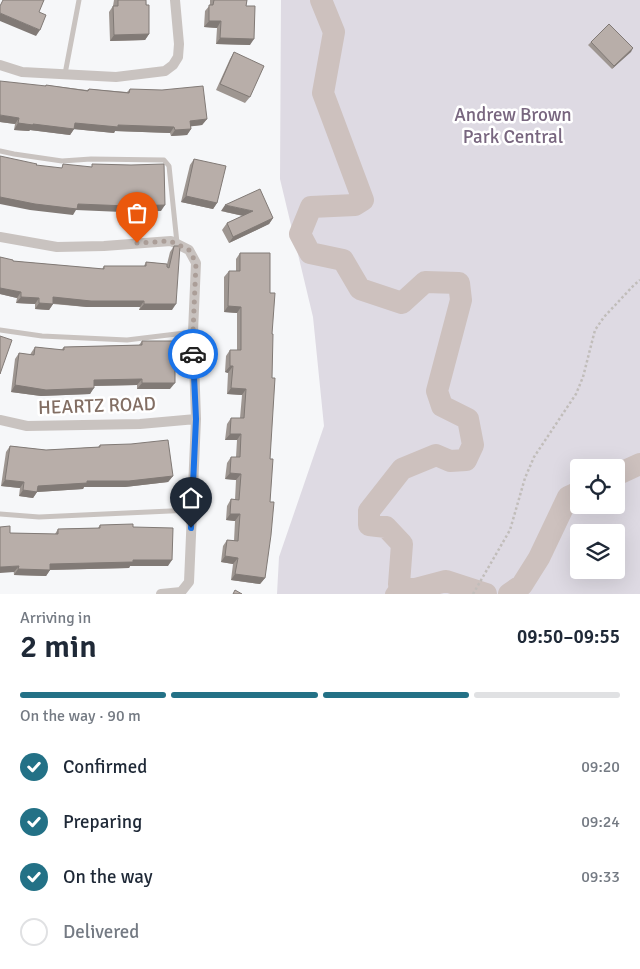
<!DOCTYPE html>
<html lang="en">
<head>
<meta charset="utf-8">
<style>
  body { margin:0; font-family:Signika,sans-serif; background:#f6f6f7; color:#1f2937; height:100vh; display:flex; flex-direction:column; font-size:19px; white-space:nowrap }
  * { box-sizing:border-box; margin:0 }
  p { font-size:16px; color:#747a83 }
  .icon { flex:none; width:28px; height:28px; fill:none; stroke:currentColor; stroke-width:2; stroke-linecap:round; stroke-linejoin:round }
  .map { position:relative; height:594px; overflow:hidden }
  .sheet { display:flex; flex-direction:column; background:#fff; flex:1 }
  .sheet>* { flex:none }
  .controls { position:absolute; left:570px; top:459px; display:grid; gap:10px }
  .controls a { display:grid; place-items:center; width:55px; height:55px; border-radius:5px; background:#fff; box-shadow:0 5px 20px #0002; font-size:25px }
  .pin { position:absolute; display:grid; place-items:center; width:42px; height:42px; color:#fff; margin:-51px -21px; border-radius:50% 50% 50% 0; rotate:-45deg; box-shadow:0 0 5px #0007 }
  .pin .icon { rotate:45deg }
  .courier { position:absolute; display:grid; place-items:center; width:50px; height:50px; margin:-25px; border:4px solid #1a73e8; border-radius:50%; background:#fff; color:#222; box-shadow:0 1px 6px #0007 }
  .overview em { font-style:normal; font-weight:600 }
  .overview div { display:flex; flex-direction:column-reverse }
  .overview { display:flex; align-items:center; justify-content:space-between; height:85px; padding:0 20px }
  h1 { font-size:32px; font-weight:600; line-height:38px }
  .bar { display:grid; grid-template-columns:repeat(4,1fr); gap:8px 5px; align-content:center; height:60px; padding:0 20px }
  .bar i { height:6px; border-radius:4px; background:#e0e1e3 }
  .bar .selected { background:#237186 }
  .bar p { grid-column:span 4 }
  ol { padding:0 20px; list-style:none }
  li { display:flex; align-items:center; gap:15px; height:55px }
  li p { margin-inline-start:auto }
  li .icon { padding:5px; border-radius:50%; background:#237186; color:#fff; stroke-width:4 }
  li:last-child { color:#747a83 }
  li i { width:28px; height:28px; border:2px solid #e0e1e3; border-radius:50% }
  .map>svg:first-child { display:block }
  .green { fill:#dedae3; fill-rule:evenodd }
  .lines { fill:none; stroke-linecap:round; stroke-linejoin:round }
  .canal { stroke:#cdc1be; stroke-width:14 }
  .river { stroke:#cdc1be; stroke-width:22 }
  .path { stroke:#c1bdba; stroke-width:2.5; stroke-dasharray:2.5 2.5; stroke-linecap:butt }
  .lane { stroke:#c9c3c0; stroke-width:5 }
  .street { stroke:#c9c3c0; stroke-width:10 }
  .wall { fill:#9e9691 }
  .shaded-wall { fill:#817a76 }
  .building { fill:#b8aea9; stroke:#817a76 }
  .done { stroke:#ab9e98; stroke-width:5; stroke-dasharray:0 9 }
  .route { stroke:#1a73e8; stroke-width:6 }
  .labels { text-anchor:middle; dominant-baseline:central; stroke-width:5; stroke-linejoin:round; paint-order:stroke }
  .park-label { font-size:19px; fill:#78667f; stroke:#fff }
  .street-label { font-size:19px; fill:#826e63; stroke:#fff }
</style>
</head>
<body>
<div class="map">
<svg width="640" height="594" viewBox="0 0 640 594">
  <rect width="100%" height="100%" fill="#f6f7f9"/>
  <path class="green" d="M281 0H640V594H277L279 557 324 426 313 317 280 179ZM579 468H616V505H579ZM579 532H616V570H579Z"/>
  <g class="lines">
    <path class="canal" d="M392 594 399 584"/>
    <path class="river" d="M321 0 334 32 323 93 363 200 355 205 311 207 300 234 310 253 343 260 360 289 402 303 425 282 459 283 461 300 437 391 442 406 468 419 473 445 466 460 450 461 436 455 402 469 369 511V525L386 527 402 544 399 584 412 590 446 581 486 594
      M616 475 640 464
      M509 594 522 585 539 558 568 497 579 492"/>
    <path class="path" d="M473 594 510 530 525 478 534 457 576 394 583 377 595 330 604 317 634 285 640 280"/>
    <path class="lane" d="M65 74 79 0
      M0 151 14 154 62 161 91 159 164 160 169 166 177 243
      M0 330 42 336 127 340 193 332
      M0 514 39 517 192 510"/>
    <path class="street" d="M0 65 22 72 116 77 165 71 173 65 178 57 179 44 175 0
      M0 237 57 247 104 246 171 241 189 250 196 263 193 332 196 419 189 582 181 592 161 594
      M0 420 27 426 140 424 196 419"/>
  </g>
  <path class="wall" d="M114 0H146L149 34 145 40 110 41 109 12 113 6Z
    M210 0H247L246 6 250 45 216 44 217 28 204 27 205 11 210 5Z
    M591 42 633 48 612 69 588 45Z
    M234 52 250 97 245 103 216 90 230 59Z
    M46 85 87 90 89 89 127 92 130 89 207 119 202 125 191 126V129L187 135 171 136 170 133 115 131 114 133 74 129 70 135 30 130 29 131 14 130 15 124 0 122Z
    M194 159 217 203 213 209 181 202 190 165Z
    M221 211 273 218 269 224 229 243 222 230 227 223 243 216Z
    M174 246 172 310H139L140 307H87L53 304 49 310 35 309V304L16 303 17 298 0 294V257L13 261 102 269 104 266H144L146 262 167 264 170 252Z
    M240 253 270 293 272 334 270 459 265 578 260 584 231 580 233 564 221 562 223 546 227 540 234 541 235 521 226 520 227 506 231 499 235 500 236 480 225 479 227 463 231 457H236L237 440H225L227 424 231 418H240L242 395 227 394 228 373 225 372 226 356 230 350H237V313L224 312V277L229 271H236V259Z
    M142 341 170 389H137V385L94 386 90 394 41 396 11 392 15 359 19 353 30 355 31 353 35 347 61 350 64 347 139 345Z
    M100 445 173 476 168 482 125 487H84L83 489 37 492 33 498 19 496 20 488 1 486 6 452 10 446 46 450 98 447Z
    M100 525 133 527 168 566H130L129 568 50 570 46 576 14 575 10 533 55 534 58 529 98 528Z"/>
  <path class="shaded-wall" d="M0 13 40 30 36 36 0 21Z
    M209 21H221L217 28 204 27Z
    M149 34 145 40 110 41 114 35Z
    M220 38 254 39 250 45 216 44Z
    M633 48 631 52 612 69 614 66Z
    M0 115 19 118 15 124 0 122Z
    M207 119 202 125 186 127 190 121Z
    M18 123H75L118 125 174 127 170 133 115 131 114 133 73 129H74L70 135 30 130 29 131 14 130Z
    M191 129 187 135 171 136 175 130Z
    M186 196 217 203 213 209 181 202Z
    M0 197 78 204 165 205 161 211 122 212 76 210 73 215 30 210 0 204Z
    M225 205 253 211 249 217 221 211Z
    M273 218 269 224 229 243 233 237Z
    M0 288 21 292 17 298 0 294Z
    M21 297 39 298 35 304 16 303Z
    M53 297 144 301 140 307H87L49 303Z
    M39 303 53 304 49 310 35 309Z
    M144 304H176L172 310H139Z
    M228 306 241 307 237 313 224 312Z
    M230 366H233L228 373 225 372Z
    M142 379 137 385 89 386 94 380Z
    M142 383H175L170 389H137Z
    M15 385 94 388 90 394 41 396 11 392Z
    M231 388 246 389 242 395 227 394Z
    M230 434H241L237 440H225Z
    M230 473 241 474 236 480 225 479Z
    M173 476 168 482 125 487H84L83 489 37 492 33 498 19 496 23 490 38 486 87 481Z
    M5 480 24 482 20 488 1 486Z
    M230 514H240L235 521 226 520Z
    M225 556 238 558 233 564 221 562Z
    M133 560H172L168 566H130L129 568 46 570 50 564Z
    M19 566 14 572 0 573V567Z
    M18 569 50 570 46 576 14 575Z
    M235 574 265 578 260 584 231 580Z"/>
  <path class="building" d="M3 0H44L39 12 46 15 40 30 0 13V6Z
    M118 0H146V5H149V34L114 35 113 6H118Z
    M214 0H247L246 6H255L254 39 220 38 221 21H209V5H213Z
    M609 24 633 48 614 66 591 42Z
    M234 52 264 66 250 97 220 84Z
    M0 81 46 86V85L88 91 89 89 129 93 130 89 162 90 203 86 207 119 190 121 191 129 175 130 174 127 118 125V127L75 123 74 129 33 124V125L18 123 19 118 0 115Z
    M0 156 37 164 36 165 62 168 63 164 92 167V164L131 165 164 164 165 205 127 206 78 204 77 209 35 204 0 197Z
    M194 159 226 166 217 203 186 196Z
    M260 189 273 218 233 237 227 223 253 211 225 205Z
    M174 246H180L176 304H144V301H91L53 297V304L39 303V298L21 297V292L0 288V257L13 260V261L104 269V266H146V262L167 264V267L169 268Z
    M240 253H270V293H275L272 334H273L272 378H275L270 459H273L270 502H274L271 535 265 578 235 574 238 558 225 556 227 540 238 541 240 514H230L231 499 239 500 241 474 230 473 231 457H240L241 434H230L231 418H244L246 389 231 388 233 366H230V350H241V307L228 306 229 271H240Z
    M0 336 12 340 0 374Z
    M142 341H175V383H142V379L94 380V388L46 390 15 385 19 353 34 355 35 347 64 350V347L142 345Z
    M168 440 173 476 129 481H87V483L38 486 37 492 23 490 24 482 5 480 10 446 46 450 100 447V445L131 444Z
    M133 524V527L173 528 172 560H133V562L50 564V570L18 569 19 566 0 567V527L10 526V533L58 534V529L100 528V525Z
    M235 590 242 594H233Z"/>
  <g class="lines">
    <path class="done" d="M137 243 170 241 189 250 196 263 193 332V354"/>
    <path class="route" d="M191 528 196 419 193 354"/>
  </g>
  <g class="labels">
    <g class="park-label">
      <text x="513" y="115">Andrew Brown<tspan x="513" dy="22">Park Central</tspan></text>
    </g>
    <g class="street-label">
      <text transform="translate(97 406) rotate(-2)">HEARTZ ROAD</text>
    </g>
  </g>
</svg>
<div class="controls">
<a><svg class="icon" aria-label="locate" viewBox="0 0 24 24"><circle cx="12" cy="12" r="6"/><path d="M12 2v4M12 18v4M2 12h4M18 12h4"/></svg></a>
<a><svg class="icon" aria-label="layers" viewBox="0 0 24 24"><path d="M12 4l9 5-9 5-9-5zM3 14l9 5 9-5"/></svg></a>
</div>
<div class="pin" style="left:137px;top:243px;background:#ea580c"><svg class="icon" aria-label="bag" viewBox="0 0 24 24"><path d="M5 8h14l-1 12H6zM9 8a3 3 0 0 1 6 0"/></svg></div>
<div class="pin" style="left:191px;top:528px;background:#1f2937"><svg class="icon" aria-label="home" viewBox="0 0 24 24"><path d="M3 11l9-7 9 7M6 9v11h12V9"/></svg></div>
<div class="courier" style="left:193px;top:354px"><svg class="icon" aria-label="car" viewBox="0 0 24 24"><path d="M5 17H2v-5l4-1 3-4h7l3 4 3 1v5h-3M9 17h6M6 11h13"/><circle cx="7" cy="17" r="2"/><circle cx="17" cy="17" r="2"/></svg></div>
</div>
<section class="sheet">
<div class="overview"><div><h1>2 min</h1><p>Arriving in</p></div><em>09:50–09:55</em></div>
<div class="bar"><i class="selected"></i><i class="selected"></i><i class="selected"></i><i></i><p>On the way · 90 m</p></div>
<ol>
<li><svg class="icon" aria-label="check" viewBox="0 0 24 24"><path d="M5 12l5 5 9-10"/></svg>Confirmed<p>09:20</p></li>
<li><svg class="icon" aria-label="check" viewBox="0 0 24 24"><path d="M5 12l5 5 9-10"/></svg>Preparing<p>09:24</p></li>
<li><svg class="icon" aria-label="check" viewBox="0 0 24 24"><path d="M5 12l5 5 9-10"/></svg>On the way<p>09:33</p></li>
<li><i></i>Delivered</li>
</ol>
</section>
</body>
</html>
